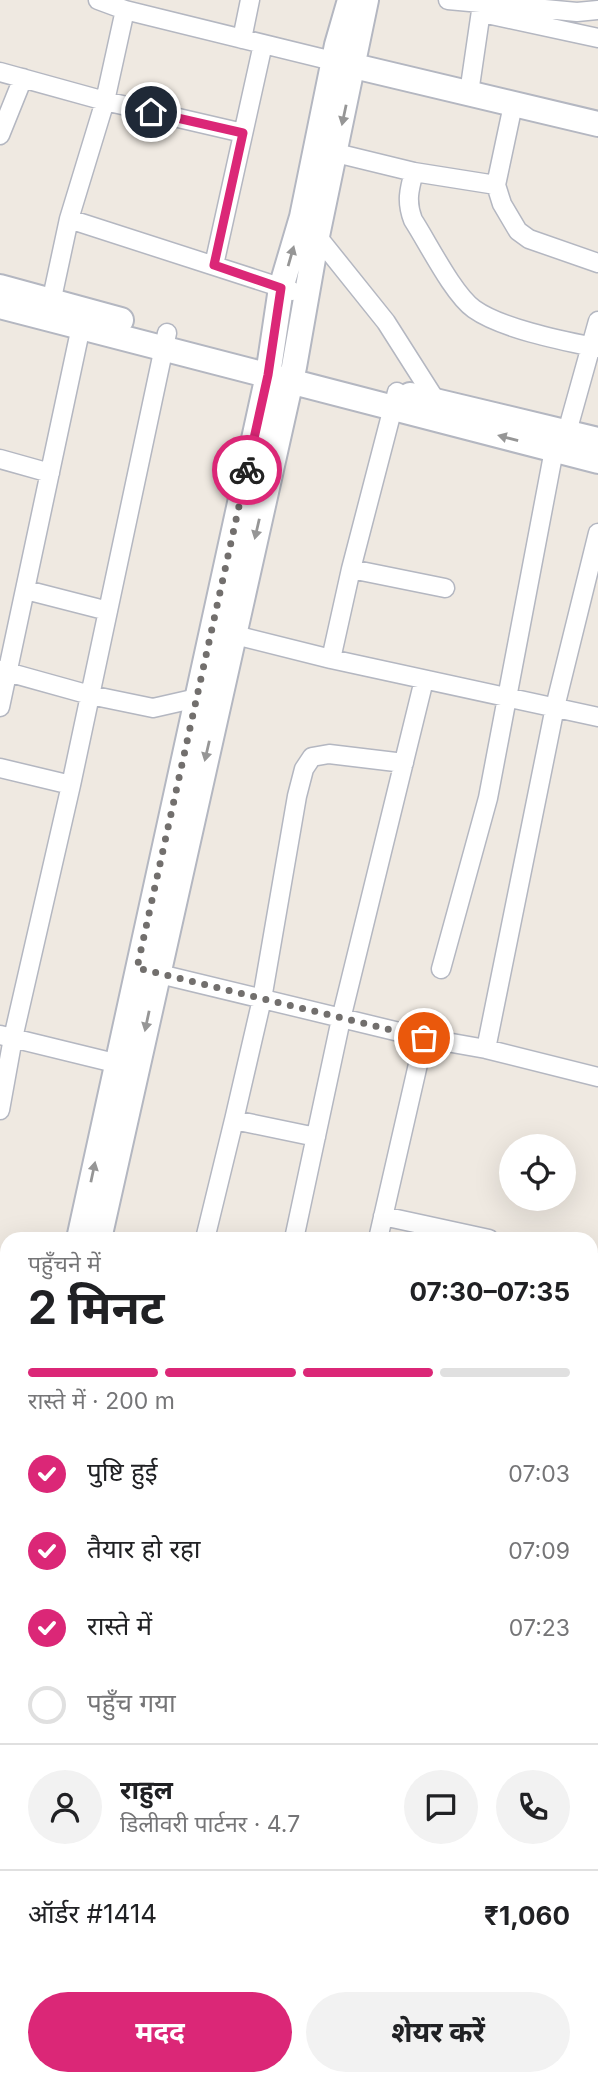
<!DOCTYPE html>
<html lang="hi">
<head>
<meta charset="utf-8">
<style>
  body { margin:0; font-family:Inter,"Noto Sans Devanagari",sans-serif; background:#f2f2f2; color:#202124; height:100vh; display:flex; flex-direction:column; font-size:26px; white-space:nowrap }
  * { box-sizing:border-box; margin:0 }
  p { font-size:23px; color:#757577 }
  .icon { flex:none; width:38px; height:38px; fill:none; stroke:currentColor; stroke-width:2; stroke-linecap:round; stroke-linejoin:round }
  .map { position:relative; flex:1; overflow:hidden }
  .panel { position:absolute; left:0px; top:1232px; width:598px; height:854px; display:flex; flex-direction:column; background:#fff; border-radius:21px 21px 0 0; box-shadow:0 7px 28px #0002 }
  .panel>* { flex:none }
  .tools { position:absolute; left:499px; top:1134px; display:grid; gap:14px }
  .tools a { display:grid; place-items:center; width:77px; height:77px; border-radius:50%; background:#fff; box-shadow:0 7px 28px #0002; font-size:35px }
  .pin { position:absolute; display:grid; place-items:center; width:60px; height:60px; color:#fff; margin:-30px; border:4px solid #fff; border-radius:50%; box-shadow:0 2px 7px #0007 }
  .courier { position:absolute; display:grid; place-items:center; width:70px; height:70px; margin:-35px; border:5px solid #db2777; border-radius:50%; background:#fff; color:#222; box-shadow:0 2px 9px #0007 }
  .summary em { font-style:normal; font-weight:700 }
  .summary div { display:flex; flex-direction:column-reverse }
  .summary { display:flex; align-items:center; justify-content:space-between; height:119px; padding:0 28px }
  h1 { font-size:46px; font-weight:700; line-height:52px }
  .bar { display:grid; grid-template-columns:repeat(4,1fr); gap:10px 7px; align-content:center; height:84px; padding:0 28px }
  .bar i { height:9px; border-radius:5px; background:#e0e0e0 }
  .bar .on { background:#db2777 }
  .bar p { grid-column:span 4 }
  .line { display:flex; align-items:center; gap:18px; padding:0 28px; border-top:2px solid #e0e0e0 }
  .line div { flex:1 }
  .round { display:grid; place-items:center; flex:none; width:74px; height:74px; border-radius:37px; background:#f2f2f2 }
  ol { padding:0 28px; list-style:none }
  li { display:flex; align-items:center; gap:21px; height:77px }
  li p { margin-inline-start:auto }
  li .icon { padding:7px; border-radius:50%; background:#db2777; color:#fff; stroke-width:4 }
  li:last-child { color:#757577 }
  li i { width:38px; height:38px; border:4px solid #e0e0e0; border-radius:50% }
  .cta { display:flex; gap:14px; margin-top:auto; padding:14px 28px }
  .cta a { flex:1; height:80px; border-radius:42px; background:#db2777; color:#fff; font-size:28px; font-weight:700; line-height:80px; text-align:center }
  .cta a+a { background:#f2f2f2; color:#202124 }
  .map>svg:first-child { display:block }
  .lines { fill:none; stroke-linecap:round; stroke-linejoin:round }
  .lane-casing { stroke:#b4b7c1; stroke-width:12 }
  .street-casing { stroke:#b4b7c1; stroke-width:21 }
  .secondary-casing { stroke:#b4b7c1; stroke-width:28 }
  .lane { stroke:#fff; stroke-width:9 }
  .street { stroke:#fff; stroke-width:18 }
  .secondary { stroke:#fff; stroke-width:24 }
  .oneway { fill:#969696 }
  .done { stroke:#726f6d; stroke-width:7; stroke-dasharray:0 12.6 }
  .route { stroke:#db2777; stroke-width:9 }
</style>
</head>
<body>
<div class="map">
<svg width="598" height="2086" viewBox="0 0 598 2086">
  <rect width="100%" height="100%" fill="#efe9e1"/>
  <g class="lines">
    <defs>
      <path id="lane" d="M375 2079 382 2086
        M331 2086 336 2079"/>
      <path id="street" d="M98 0 125 10 345 64
        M448 0 577 12 598 10
        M482 13 598 38
        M242 39 250 0
        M0 72 105 101 243 133
        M469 93 482 4
        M513 105 496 185 502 204 518 231 529 239 598 263
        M0 135 23 78
        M336 153 414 172 496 185
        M414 172C409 190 406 202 413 220 428 243 453 294 474 309 502 329 564 341 598 348
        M69 219 292 291
        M313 231 386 322 440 407
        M214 265 263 44
        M49 312 69 219 105 101 125 10
        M0 459 50 473
        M351 569 445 588
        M26 590 108 611
        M223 632 331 659 598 717
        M331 659 351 569 397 392
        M0 670 90 695 153 708 197 698
        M0 707 83 317
        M0 768 71 785 13 1038 0 1110
        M71 785 167 333
        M441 969 488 798 554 450 567 432 598 321
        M147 971 424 1038 486 1049 598 1077
        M0 1035 127 1066
        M486 1049 555 707 598 533
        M234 1120 262 999 297 796 304 769 312 757 329 754 404 763
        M383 1216 489 1239
        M205 1239 234 1120 316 1137
        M294 1239 341 1019 424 680
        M378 1239 424 1038
        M592 1261 598 1263
        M592 1338 598 1340
        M592 1433 598 1434
        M7 1500V1520
        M592 1524 598 1497
        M592 1622 598 1623
        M592 1831 598 1835
        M0 1832 7 1834
        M592 1907 598 1899
        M592 1950 598 1955
        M0 2079 26 2086
        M448 2079 459 2086
        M586 2079 596 2086"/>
      <path id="secondary" d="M354 66 598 124
        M0 287 121 320
        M0 306 598 461
        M410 395 598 440
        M79 1239 268 375 281 288 302 217 337 45 350 0
        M99 1239 294 367 317 236 366 0
        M1 1430H7
        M0 1463 7 1450
        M0 1476 7 1485
        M499 2079 510 2086
        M536 2079 546 2086
        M289 2086 294 2079"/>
    </defs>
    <use href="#lane" class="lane-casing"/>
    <use href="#street" class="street-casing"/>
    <use href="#secondary" class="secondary-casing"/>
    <use href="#lane" class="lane"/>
    <use href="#street" class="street"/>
    <use href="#secondary" class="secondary"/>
  </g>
  <defs><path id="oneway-solid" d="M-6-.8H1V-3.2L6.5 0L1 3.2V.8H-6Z" transform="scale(1.75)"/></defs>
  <g class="oneway">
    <use href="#oneway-solid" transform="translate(344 115) rotate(102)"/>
    <use href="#oneway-solid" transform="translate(291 256) rotate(-74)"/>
    <use href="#oneway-solid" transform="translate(508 438) rotate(-165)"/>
    <use href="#oneway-solid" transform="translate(257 529) rotate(103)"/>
    <use href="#oneway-solid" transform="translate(207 751) rotate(103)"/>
    <use href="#oneway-solid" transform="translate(147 1021) rotate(102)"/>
    <use href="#oneway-solid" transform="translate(93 1172) rotate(-78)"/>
  </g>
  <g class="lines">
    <path class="done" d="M247 470 137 968 424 1038"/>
    <path class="route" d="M151 112 243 133 214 265 281 288 268 375 247 470"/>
  </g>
</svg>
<div class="tools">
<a><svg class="icon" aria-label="locate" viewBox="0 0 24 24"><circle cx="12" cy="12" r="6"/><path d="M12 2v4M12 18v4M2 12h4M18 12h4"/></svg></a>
</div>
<div class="pin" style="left:424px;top:1038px;background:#ea580c"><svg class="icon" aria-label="bag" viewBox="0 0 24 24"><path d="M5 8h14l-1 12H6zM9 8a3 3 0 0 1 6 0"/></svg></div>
<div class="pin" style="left:151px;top:112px;background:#1f2937"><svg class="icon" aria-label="home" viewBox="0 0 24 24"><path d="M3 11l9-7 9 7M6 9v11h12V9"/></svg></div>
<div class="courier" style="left:247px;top:470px"><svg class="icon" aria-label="bike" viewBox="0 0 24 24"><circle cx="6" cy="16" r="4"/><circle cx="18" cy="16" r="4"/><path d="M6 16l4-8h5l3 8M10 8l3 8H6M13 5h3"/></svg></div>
<section class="panel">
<div class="summary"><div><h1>2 मिनट</h1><p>पहुँचने में</p></div><em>07:30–07:35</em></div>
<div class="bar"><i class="on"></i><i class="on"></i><i class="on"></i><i></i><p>रास्ते में · 200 m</p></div>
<ol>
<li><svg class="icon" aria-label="check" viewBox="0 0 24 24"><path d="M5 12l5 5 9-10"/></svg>पुष्टि हुई<p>07:03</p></li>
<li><svg class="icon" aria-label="check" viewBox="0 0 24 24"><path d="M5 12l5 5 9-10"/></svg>तैयार हो रहा<p>07:09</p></li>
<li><svg class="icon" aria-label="check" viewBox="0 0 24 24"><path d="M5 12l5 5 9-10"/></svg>रास्ते में<p>07:23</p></li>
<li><i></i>पहुँच गया</li>
</ol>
<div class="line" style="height:126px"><a class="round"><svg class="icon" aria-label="person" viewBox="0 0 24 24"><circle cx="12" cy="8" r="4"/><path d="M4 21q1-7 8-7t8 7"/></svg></a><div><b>राहुल</b><p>डिलीवरी पार्टनर · 4.7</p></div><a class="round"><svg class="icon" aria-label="chat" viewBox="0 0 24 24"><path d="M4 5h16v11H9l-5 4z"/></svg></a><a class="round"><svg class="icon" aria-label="phone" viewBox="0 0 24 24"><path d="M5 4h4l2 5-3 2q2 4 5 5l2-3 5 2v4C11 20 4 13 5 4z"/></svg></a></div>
<div class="line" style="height:91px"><div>ऑर्डर #1414</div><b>₹1,060</b></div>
<div class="cta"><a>मदद</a><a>शेयर करें</a></div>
</section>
</div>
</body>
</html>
